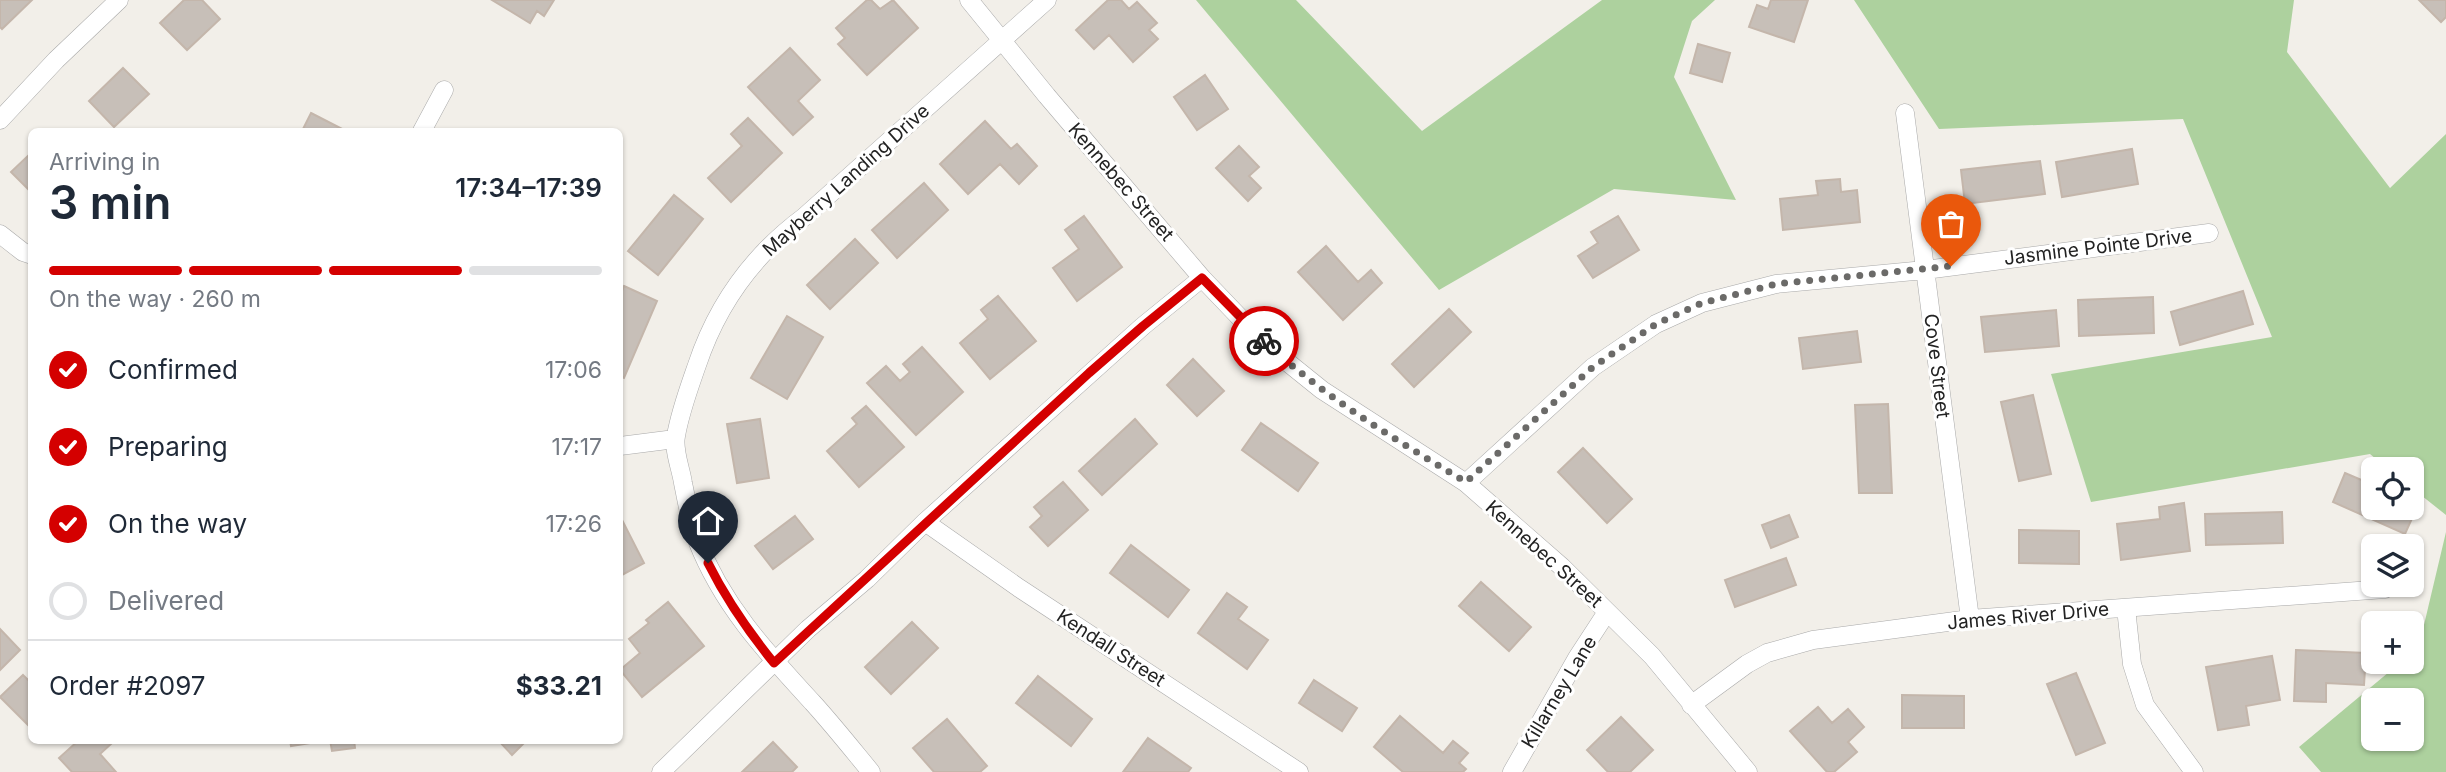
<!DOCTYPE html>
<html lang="en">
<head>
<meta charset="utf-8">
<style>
  body { margin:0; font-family:Inter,sans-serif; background:#f2f2f3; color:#1f2937; height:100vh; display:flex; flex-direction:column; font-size:26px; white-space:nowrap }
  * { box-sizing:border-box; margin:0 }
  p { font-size:23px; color:#747a83 }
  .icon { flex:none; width:38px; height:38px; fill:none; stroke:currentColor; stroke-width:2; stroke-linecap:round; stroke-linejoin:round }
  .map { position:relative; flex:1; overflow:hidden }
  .details { position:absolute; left:28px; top:128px; width:595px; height:616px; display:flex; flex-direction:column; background:#fff; border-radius:10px; box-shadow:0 2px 5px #0004 }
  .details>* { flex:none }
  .tools { position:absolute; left:2361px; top:457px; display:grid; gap:14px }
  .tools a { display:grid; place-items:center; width:63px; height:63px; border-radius:10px; background:#fff; box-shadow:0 2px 5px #0004; font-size:35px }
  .pin { position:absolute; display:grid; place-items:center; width:60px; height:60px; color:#fff; margin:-72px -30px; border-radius:50% 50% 50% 0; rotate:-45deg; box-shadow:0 0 7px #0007 }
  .pin .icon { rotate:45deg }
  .courier { position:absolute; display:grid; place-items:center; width:70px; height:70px; margin:-35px; border:5px solid #d40000; border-radius:50%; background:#fff; color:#222; box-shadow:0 2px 9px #0007 }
  .headline em { font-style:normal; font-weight:600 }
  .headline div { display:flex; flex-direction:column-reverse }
  .headline { display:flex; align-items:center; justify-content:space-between; height:119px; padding:0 21px }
  h1 { font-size:46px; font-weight:600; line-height:52px }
  .bar { display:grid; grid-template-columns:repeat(4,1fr); gap:10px 7px; align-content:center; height:84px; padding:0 21px }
  .bar i { height:9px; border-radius:5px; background:#e0e1e3 }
  .bar .selected { background:#d40000 }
  .bar p { grid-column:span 4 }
  .line { display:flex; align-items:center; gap:18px; padding:0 21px; border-top:2px solid #e0e1e3 }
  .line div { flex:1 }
  ol { padding:0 21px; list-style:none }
  li { display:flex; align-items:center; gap:21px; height:77px }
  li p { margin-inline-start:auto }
  li .icon { padding:7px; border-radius:50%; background:#d40000; color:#fff; stroke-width:4 }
  li:last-child { color:#747a83 }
  li i { width:38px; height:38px; border:4px solid #e0e1e3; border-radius:50% }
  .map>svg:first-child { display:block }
  .forest { fill:#add19e; fill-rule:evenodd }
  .building { fill:#c7bfb8; stroke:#c4b6ab; stroke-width:2 }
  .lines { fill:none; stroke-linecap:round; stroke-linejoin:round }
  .street-casing { stroke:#a9a9a9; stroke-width:19 }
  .street { stroke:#fff; stroke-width:18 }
  .done { stroke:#6b6a68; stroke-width:7; stroke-dasharray:0 12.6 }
  .route { stroke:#d40000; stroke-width:9 }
  .labels { text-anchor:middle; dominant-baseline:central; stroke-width:6; stroke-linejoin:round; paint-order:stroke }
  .street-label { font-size:19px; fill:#222; stroke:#fff }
</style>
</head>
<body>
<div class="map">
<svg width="2446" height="772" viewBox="0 0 2446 772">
  <rect width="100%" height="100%" fill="#f2efe9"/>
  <path class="forest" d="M1196 0H1296L1422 131 1602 0H1715L1692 21 1674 77 1736 200 1614 189 1439 290Z
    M1854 0H2294L2287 52 2390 188 2446 134V515L2412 488V469H2388L2370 454 2091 502 2051 374 2272 337 2183 119 1939 129Z
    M2446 532V772H2321L2299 747 2401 662H2412V652L2419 646ZM2373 700H2412V738H2373Z"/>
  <path class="building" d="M0 0H32L2 29 0 27Z
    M184 0H202L220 19 187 50 160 23Z
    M492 0H554L544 16 537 11 530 23Z
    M867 0H871L880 9 893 0 918 28 867 75 838 44 845 38 836 28Z
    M1108 0H1121L1129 9 1137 2 1157 23 1149 30 1158 39 1133 62 1109 35 1094 49 1076 30Z
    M1771 0H1808L1794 42 1749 27 1757 5 1768 9Z
    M2419 0H2446V17L2441 22Z
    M1698 44 1730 53 1722 82 1690 73Z
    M790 48 820 80 798 101 813 117 793 135 748 87Z
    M123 68 149 94 114 127 89 101Z
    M1205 75 1228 109 1197 130 1174 97Z
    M311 113 346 131H302Z
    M748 118 782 153 731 202 708 178 742 146 731 134Z
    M985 121 1011 149 1017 144 1037 166 1019 184 1000 164 968 194 940 164Z
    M1239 146 1259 167 1249 176 1261 188 1248 201 1216 168Z
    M2132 149 2138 184 2062 197 2056 162Z
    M32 152V193L11 172Z
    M2040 161 2045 194 1965 204 1961 170Z
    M1840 179 1841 192 1857 190 1860 222 1783 230 1780 199 1818 195 1816 181Z
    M924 183 948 210 897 258 872 230Z
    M674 195 703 219 658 275 628 251Z
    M1084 216 1122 267 1077 301 1053 268 1079 249 1065 230Z
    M1618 216 1639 250 1593 278 1578 256 1598 243 1591 232Z
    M855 239 878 263 830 309 807 285Z
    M1326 246 1358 282 1371 270 1382 283 1343 320 1298 272Z
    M624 286 657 301 624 378 620 376V296Z
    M2243 291 2253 324 2180 345 2171 312Z
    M998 296 1036 341 990 379 960 343 988 319 981 310Z
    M2153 297 2154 333 2079 336 2078 300Z
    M1449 309 1471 332 1414 387 1392 364Z
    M2056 310 2059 346 1985 352 1981 317Z
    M787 316 823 337 787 399 751 378Z
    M1857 331 1861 362 1803 369 1799 338Z
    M922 347 963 392 916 435 867 383 886 366 900 381 910 372 903 364Z
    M1193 359 1224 391 1197 416 1167 385Z
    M2033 395 2051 474 2019 481 2001 402Z
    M1888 404 1892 493H1859L1855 405Z
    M866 406 904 447 859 487 827 451 857 424 852 418Z
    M760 419 769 478 737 483 727 424Z
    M1135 419 1157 444 1102 495 1079 471Z
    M1261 423 1318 463 1298 491 1242 450Z
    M1583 448 1632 499 1607 523 1558 472Z
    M2345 473 2373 485V508H2412V502L2418 505 2405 534 2333 502Z
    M1063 482 1088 510 1048 546 1030 527 1042 516 1034 507Z
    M2184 503 2190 551 2121 560 2117 524 2160 519 2159 507Z
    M2282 512 2283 543 2206 545 2205 514Z
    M1789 515 1798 537 1771 548 1762 525Z
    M620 516 644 563 620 576Z
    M795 516 813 539 773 569 755 546Z
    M2019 530 2079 531V564L2019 563Z
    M1131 545 1189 590 1168 617 1110 573Z
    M1786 558 1796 585 1735 607 1725 580Z
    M1481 582 1531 627 1509 651 1459 606Z
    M1227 593 1247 607 1238 619 1268 640 1247 669 1198 633Z
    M668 602 704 646 642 697 620 670 640 653 629 639 649 623 646 620Z
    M912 622 938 648 891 694 865 667Z
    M0 629 20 650 0 670Z
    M2296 650 2366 653 2364 685 2326 683V702L2294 701Z
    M2272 656 2280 700 2246 706 2249 725 2218 730 2206 667Z
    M2076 673 2105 743 2076 755 2047 684Z
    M23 675 32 684V729L0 697Z
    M1038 676 1092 719 1071 746 1016 703Z
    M1314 680 1357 708 1342 731 1299 703Z
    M1902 695 1964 696V728H1902Z
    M1818 707 1832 723 1848 709 1864 727 1848 742 1857 752 1834 772H1827L1790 731Z
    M1400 716 1443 753 1453 741 1468 753 1459 763 1466 769 1463 772H1403L1374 747Z
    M1621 717 1653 750 1630 772H1608L1587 750Z
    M947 719 987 766 980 772H934L913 748Z
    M1148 738 1191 768 1188 772H1123Z
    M79 740H109L112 743 100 754 116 772H72L59 758Z
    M290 740H329L291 746Z
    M330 740H354L355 748 332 751Z
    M498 740H527L512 755Z
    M773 742 797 767 792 772H742Z"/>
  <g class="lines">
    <defs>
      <path id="street" d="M969 0 1047 96 1202 278 1244 322 1281 357 1322 390 1466 483 1562 567 1652 656 1748 772
        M1905 113 1970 619
        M0 120 56 60 119 0
        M422 131 444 90
        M0 234 23 252 32 255
        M620 446 675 439
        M1466 483 1593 367 1656 324 1702 303 1776 284 1925 270 2209 233
        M925 522 1019 588 1299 772
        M2126 608 2132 664 2145 705 2194 772
        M1691 705 1747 664 1767 653 1813 640 1970 619 2385 589
        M661 772 808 629 867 579 925 522 1143 326 1202 278
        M871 772C852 749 833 725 813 703 766 652 722 605 697 540 690 522 687 502 683 483 681 469 673 450 676 436 680 412 689 388 697 365 717 305 753 255 804 217L1047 0
        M1512 772 1577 658 1607 612"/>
    </defs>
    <use href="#street" class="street-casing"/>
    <use href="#street" class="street"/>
  </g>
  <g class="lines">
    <path class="done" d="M1264 341C1324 397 1396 440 1466 482L1593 367 1656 324 1702 303 1776 284 1951 266"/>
    <path class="route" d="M708 563C726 599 748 631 774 663L1089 373 1143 326 1202 278 1264 341"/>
  </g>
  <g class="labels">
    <g class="street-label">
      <text transform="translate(846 180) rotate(-42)">Mayberry Landing Drive</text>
      <text transform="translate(1121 182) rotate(49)">Kennebec Street</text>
      <text transform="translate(2098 247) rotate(-7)">Jasmine Pointe Drive</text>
      <text transform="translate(1937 366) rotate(83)">Cove Street</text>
      <text transform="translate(1544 554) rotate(42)">Kennebec Street</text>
      <text transform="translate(2028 616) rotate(-5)">James River Drive</text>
      <text transform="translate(1111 648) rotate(33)">Kendall Street</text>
      <text transform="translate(1559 692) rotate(-59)">Killarney Lane</text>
    </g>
  </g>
</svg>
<div class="tools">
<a><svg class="icon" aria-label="locate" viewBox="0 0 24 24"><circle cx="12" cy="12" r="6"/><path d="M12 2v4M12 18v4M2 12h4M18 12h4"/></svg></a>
<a><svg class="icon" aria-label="layers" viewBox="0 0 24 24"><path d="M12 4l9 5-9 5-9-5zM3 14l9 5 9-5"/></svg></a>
<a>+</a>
<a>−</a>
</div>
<div class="pin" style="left:1951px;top:266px;background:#ea580c"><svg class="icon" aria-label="bag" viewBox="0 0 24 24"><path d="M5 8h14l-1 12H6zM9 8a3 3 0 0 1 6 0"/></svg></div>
<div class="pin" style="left:708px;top:563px;background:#1f2937"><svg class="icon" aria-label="home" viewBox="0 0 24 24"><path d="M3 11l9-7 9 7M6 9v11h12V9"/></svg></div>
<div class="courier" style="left:1264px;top:341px"><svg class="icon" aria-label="bike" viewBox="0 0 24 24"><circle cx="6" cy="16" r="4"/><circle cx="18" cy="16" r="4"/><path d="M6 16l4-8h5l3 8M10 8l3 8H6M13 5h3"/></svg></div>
<section class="details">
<div class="headline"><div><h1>3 min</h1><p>Arriving in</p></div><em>17:34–17:39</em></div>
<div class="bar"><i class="selected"></i><i class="selected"></i><i class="selected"></i><i></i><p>On the way · 260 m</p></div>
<ol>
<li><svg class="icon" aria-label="check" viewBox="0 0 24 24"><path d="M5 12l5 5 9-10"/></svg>Confirmed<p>17:06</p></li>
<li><svg class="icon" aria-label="check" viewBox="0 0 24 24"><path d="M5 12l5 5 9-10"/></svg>Preparing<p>17:17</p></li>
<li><svg class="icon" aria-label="check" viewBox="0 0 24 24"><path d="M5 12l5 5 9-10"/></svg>On the way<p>17:26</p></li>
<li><i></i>Delivered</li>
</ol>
<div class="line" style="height:91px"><div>Order #2097</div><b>$33.21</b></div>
</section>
</div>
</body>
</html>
